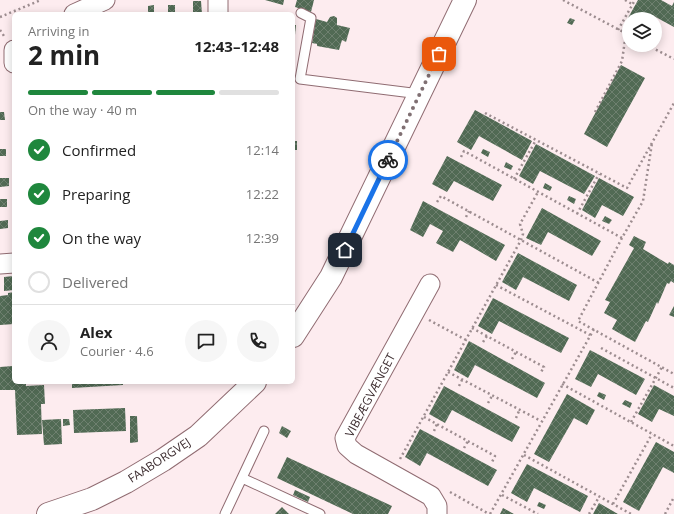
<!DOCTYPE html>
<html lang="en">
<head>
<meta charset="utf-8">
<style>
  body { margin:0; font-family:"Open Sans",sans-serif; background:#f6f6f6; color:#222; height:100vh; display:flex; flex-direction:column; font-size:15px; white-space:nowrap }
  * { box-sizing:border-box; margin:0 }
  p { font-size:13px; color:#767676 }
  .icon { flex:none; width:22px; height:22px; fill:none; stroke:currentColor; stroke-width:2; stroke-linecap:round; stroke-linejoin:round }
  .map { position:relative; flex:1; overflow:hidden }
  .details { position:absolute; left:12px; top:12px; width:283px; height:372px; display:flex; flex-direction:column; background:#fff; border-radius:6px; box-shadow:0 2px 10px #0003 }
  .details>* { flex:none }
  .buttons { position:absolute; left:622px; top:12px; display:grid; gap:8px }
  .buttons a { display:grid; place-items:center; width:40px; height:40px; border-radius:50%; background:#fff; box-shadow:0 2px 10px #0003; font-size:20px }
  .pin { position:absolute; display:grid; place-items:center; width:34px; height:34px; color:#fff; margin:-17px; border-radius:8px; box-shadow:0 2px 6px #0006 }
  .courier { position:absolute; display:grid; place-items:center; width:40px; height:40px; margin:-20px; border:3px solid #1a73e8; border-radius:50%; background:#fff; color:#222; box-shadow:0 1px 5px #0007 }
  .headline em { font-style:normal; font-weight:700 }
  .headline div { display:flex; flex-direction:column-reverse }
  .headline { display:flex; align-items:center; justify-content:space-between; height:68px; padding:0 16px }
  h1 { font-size:26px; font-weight:700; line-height:30px }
  .bar { display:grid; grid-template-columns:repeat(4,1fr); gap:6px 4px; align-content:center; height:48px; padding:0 16px }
  .bar i { height:5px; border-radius:3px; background:#e0e0e0 }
  .bar .active { background:#1f873d }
  .bar p { grid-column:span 4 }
  .line { display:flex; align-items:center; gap:10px; padding:0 16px; border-top:1px solid #e0e0e0 }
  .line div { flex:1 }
  .round { display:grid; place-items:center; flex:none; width:42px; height:42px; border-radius:21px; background:#f6f6f6 }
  ol { padding:0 16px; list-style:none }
  li { display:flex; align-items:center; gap:12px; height:44px }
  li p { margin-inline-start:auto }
  li .icon { padding:4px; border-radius:50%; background:#1f873d; color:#fff; stroke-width:4 }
  li:last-child { color:#767676 }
  li i { width:22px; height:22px; border:2px solid #e0e0e0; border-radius:50% }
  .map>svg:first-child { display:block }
  .building { fill:url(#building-cross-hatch) }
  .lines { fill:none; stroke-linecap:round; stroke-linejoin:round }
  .service-casing { stroke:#906c72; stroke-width:11 }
  .minor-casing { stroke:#906c72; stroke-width:21 }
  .tertiary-casing { stroke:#906c72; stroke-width:24 }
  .path { stroke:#9d8d90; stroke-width:2.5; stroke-dasharray:2 3; stroke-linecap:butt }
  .service { stroke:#fff; stroke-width:9 }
  .minor { stroke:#fff; stroke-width:19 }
  .tertiary { stroke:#fff; stroke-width:22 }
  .done { stroke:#807073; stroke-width:4; stroke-dasharray:0 7.2 }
  .route { stroke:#1a73e8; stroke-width:5 }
  .labels { text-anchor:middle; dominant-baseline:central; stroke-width:4; stroke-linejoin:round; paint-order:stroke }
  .street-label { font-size:12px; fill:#3d2d30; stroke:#fff }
</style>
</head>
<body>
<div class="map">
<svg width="674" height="514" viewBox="0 0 674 514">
  <defs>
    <pattern id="building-cross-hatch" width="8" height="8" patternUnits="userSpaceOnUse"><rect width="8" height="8" fill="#516a54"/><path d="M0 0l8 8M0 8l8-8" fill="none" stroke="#6e806f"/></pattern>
  </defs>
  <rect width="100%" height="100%" fill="#fdecef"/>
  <path class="building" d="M265 0H284L283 5Z
    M297 0H314L311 12 295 7Z
    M638 0H661L672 6 674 2V27L650 14 647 19 628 18Z
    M193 1H201L202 14H193Z
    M154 5V13H148V6Z
    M168 5H175V12H168Z
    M334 16 337 18V25L350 28 346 42 342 40 339 50 317 46V44L312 43 316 19 327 22 330 17Z
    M570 18 575 20 572 25 567 23Z
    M293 25H296L295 35H293Z
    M621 65 645 78 607 147 584 134Z
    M475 110 532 141 522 160 479 136 471 150 457 142Z
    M0 112H4L5 120H0Z
    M293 141H297V150H293Z
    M536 144 595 176 584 194 540 171 533 184 519 176Z
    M0 149H6V156H0Z
    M483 149 490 152 488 157 481 153Z
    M447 156 502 185 493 201 454 181 447 192 432 184Z
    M506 162 513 166 511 170 504 167Z
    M0 178H9V186L0 187Z
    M599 178 634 197 623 216 602 205 595 218 582 210Z
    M545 183 552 187 550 191 543 188Z
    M569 196 576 199 574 204 567 200Z
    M0 199H7V207H0Z
    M423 201 505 245 496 261 460 240 453 252 436 243 443 231 430 224 423 237 410 230Z
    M542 208 601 241 592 256 548 232 541 245 526 238Z
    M605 216 612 220 609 224 602 221Z
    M8 220V228L0 229V221Z
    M634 236 646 242 643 249 668 264 669 262 674 265V283L671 281 669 284 667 283 658 304 657 302 648 322 646 321 635 342 612 329 617 320 604 313 610 302 605 300 634 248 629 245Z
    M518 253 577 285 569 301 523 277 516 290 502 282Z
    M14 276V290L4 291V277Z
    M14 292V324L0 325V296L8 295V293Z
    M493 298 569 338 561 353 499 321 492 334 478 326Z
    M674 306V317L669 315Z
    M469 341 545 383 537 398 475 365 468 378 454 370Z
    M590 350 645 379 636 395 598 374 591 387 575 379Z
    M13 366 14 382H26V386L44 385 45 404H41L42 434 17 435 15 390H0V367Z
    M72 382H123V385L72 388Z
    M654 385 674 396V416L659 409 652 422 638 414Z
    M444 386 520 427 512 442 452 410 445 423 429 414Z
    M599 392 606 395 604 400 597 396Z
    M567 394 595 410 587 425 574 418 549 462 534 454Z
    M625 400 632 403 630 408 622 404Z
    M125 408 126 431 74 433 73 410Z
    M130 416H137L138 442 130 443Z
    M61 419 62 444 44 445 42 420Z
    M63 419H69L70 425 63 426Z
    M282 426 291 431 287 438 279 433Z
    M420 429 497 470 488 486 427 453 420 466 405 457Z
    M656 442 674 452V473L663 467 639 511 623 502Z
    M287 457 392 506 388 514H353L277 478Z
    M527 464 588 496 580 512 534 488 527 502 511 493Z
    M295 490 310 497 308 502 293 495Z
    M539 502 546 505 544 509 537 506Z
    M599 503 618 514H593Z
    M282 507 289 514H275Z
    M503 508 514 514H500Z"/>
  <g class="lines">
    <defs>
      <path id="service" d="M301 13 311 18 300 79 420 94
        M242 478 320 514
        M225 514 264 431"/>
      <path id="minor" d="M74 14 105 0
        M218 14V0
        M14 50V63
        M0 264 14 263
        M430 284 345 438 347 446 356 454 431 496 437 506V514"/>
      <path id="tertiary" d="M293 336 331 277 465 0
        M48 514 92 499 126 482 163 460 198 436 255 382"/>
    </defs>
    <use href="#service" class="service-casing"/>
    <use href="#minor" class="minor-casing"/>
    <use href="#tertiary" class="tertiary-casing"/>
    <path class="path" d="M563 0 629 35
      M625 0 632 4
      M0 17 41 0
      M0 30 4 36
      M618 30 635 0
      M647 45 674 59
      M595 112 622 61 626 33
      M485 113 627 188 674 103
      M461 157 464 151 622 238 643 201 652 143
      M514 179 536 140
      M437 202 441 196 599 283
      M577 214 599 174
      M466 217 469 211
      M622 238 578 321 674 374
      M496 285 590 335
      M429 320 466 340
      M472 328 544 367 540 374
      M483 342 487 336
      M601 348 674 388
      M512 359 516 352
      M448 372 541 421
      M562 384 674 446
      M459 386 462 380
      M488 403 492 396
      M424 417 495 456 492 462
      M516 418 519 411
      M631 422 662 367
      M434 431 437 424
      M464 448 468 441
      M524 455 631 514
      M400 459 521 240 523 234 520 224 538 192
      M450 492 489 514
      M502 495 538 514
      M613 504 652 434
      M490 514 594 329
      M589 514 599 497
      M665 514 674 497"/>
    <use href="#service" class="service"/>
    <use href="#minor" class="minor"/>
    <use href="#tertiary" class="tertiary"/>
  </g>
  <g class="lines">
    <path class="done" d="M388 160 439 54"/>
    <path class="route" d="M345 250 388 160"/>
  </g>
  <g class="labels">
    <g class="street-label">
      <text transform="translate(370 395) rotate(-62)">VIBEÆGVÆNGET</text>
      <text transform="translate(159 460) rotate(-33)">FAABORGVEJ</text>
    </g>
  </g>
</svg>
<div class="buttons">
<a><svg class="icon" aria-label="layers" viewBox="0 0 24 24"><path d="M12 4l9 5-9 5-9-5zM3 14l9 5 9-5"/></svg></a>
</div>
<div class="pin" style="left:439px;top:54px;background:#ea580c"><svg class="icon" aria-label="bag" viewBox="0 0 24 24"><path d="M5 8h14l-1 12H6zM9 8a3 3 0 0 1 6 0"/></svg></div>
<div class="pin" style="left:345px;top:250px;background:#1f2937"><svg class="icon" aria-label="home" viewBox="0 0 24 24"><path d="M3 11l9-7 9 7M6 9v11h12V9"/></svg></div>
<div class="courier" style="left:388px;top:160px"><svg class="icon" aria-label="bike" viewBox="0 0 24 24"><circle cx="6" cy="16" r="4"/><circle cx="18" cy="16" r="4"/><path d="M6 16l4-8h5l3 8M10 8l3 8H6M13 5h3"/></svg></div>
<section class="details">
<div class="headline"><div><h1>2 min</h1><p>Arriving in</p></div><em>12:43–12:48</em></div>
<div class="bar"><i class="active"></i><i class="active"></i><i class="active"></i><i></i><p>On the way · 40 m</p></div>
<ol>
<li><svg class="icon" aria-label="check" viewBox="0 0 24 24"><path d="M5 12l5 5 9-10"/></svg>Confirmed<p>12:14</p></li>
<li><svg class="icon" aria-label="check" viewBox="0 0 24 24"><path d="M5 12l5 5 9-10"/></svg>Preparing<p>12:22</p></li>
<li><svg class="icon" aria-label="check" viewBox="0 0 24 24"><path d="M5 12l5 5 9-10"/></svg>On the way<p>12:39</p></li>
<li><i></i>Delivered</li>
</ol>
<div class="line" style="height:72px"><a class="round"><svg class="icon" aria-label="person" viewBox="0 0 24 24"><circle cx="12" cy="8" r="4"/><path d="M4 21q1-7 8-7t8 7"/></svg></a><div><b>Alex</b><p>Courier · 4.6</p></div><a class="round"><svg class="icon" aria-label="chat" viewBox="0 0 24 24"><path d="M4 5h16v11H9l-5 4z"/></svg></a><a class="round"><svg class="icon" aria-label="phone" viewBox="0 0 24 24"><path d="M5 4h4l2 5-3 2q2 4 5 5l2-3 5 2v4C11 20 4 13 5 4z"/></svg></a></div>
</section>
</div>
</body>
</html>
